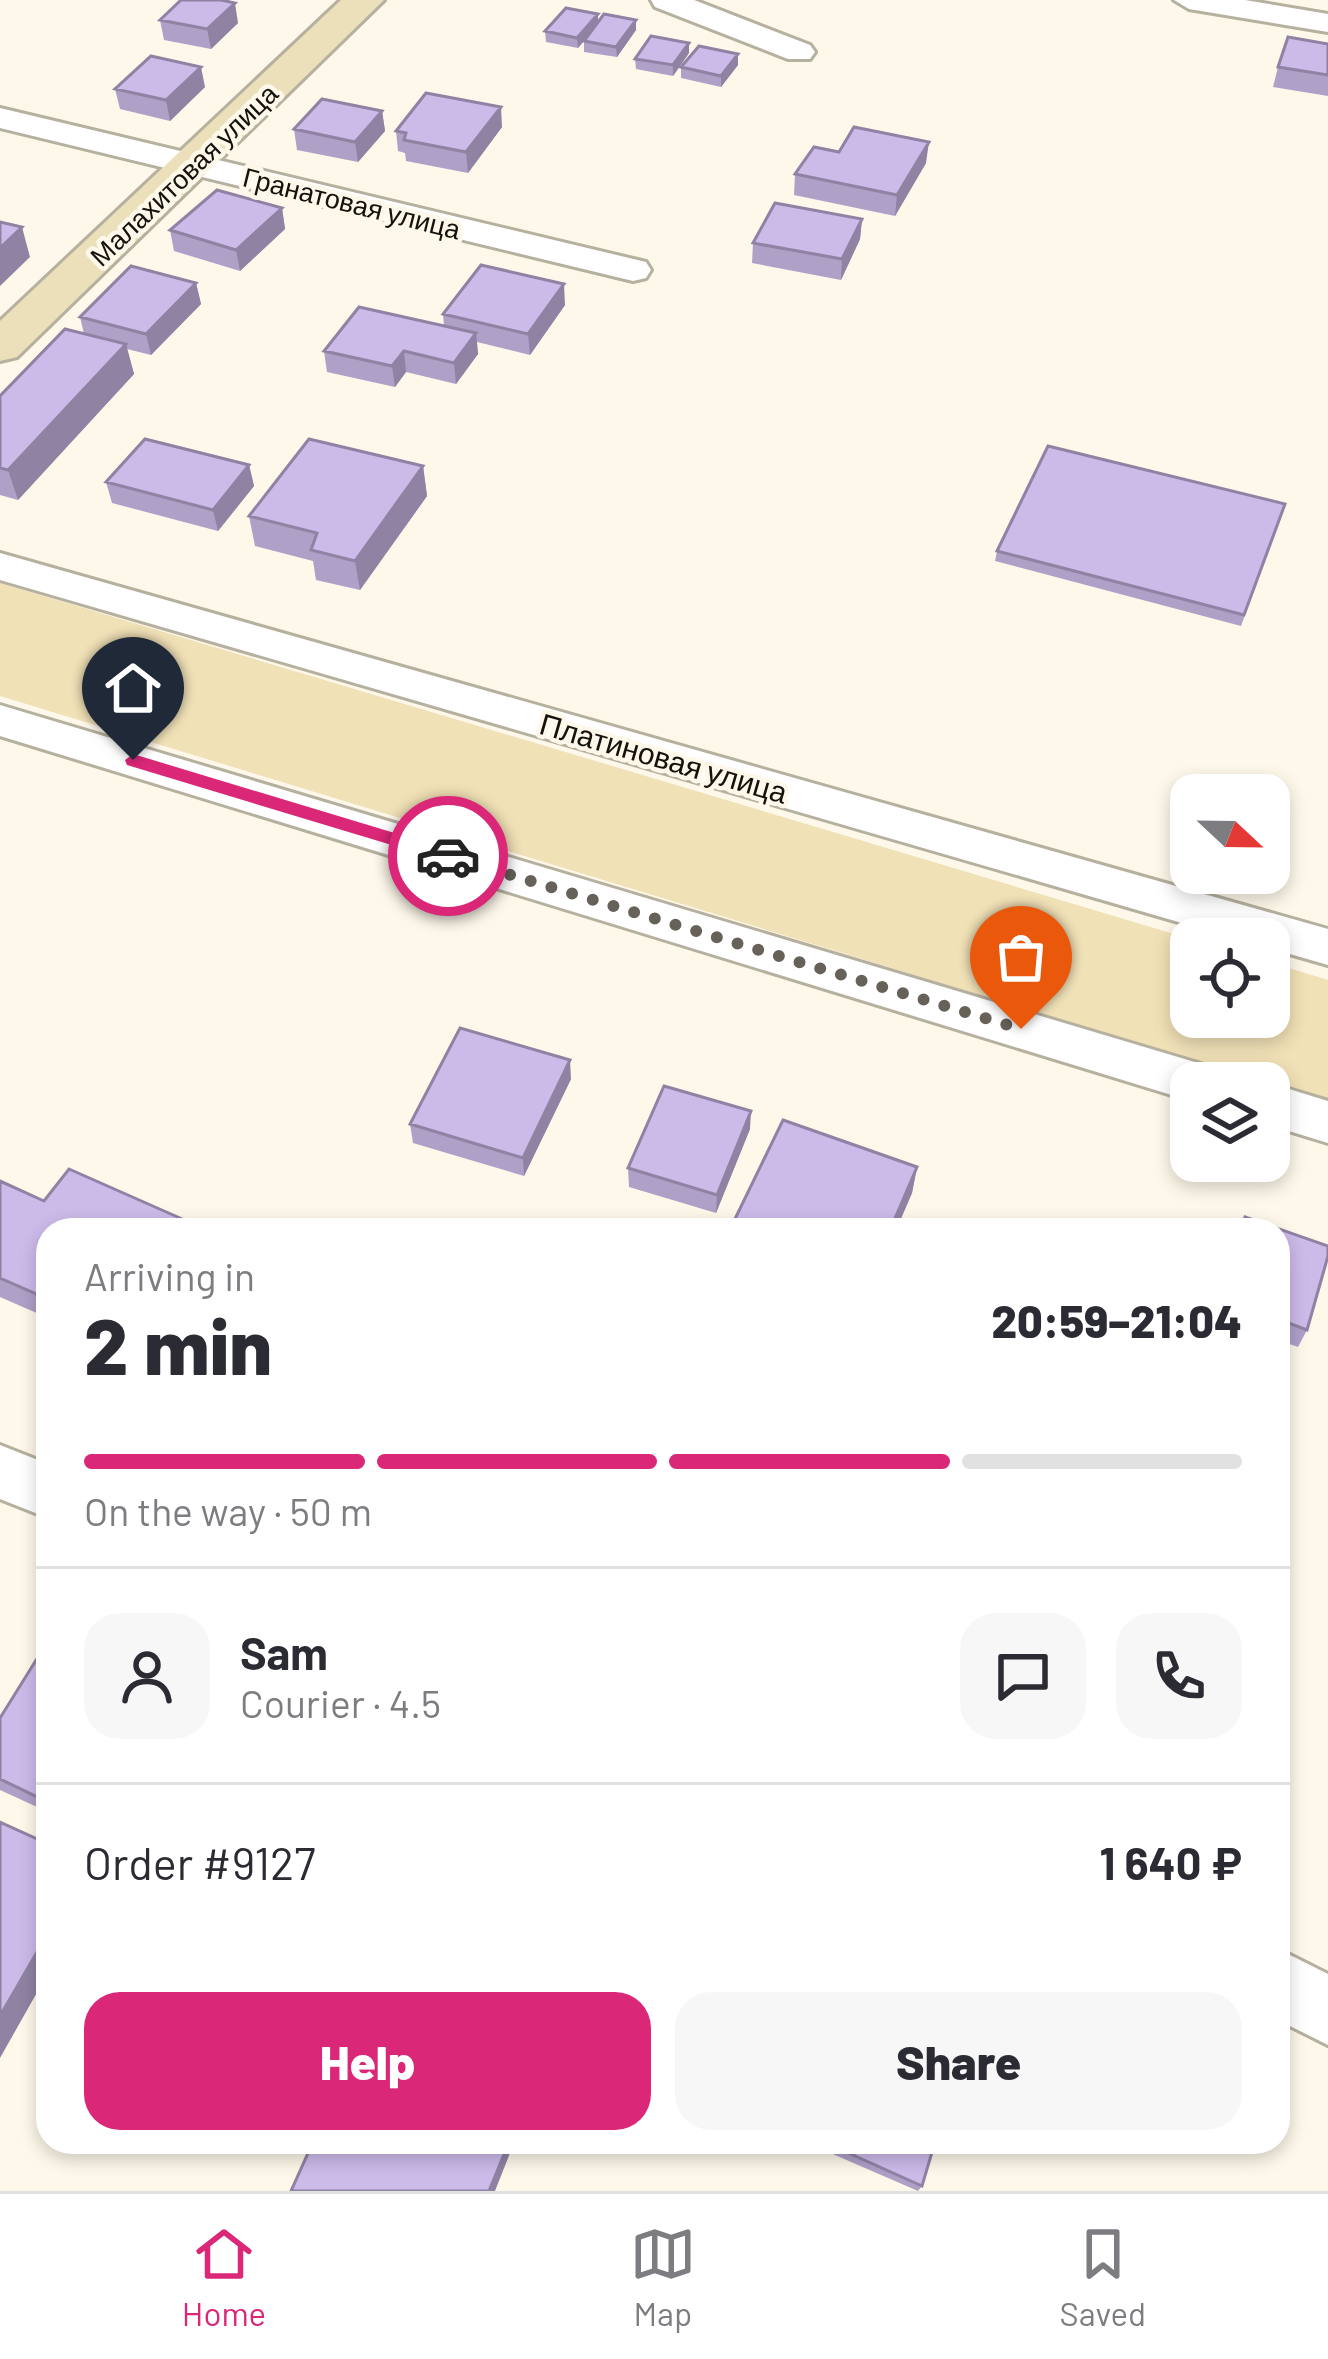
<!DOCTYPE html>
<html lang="en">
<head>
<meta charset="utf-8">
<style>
  body { margin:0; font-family:Barlow,sans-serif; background:#f7f7f7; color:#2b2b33; height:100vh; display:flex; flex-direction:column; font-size:45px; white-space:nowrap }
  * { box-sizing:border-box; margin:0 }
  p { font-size:39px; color:#7c7c81 }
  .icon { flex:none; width:66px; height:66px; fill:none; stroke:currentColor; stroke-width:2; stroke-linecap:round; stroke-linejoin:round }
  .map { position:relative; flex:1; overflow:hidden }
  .details { position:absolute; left:36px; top:1218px; width:1254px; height:936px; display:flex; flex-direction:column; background:#fff; border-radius:36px; box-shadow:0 6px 18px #0003 }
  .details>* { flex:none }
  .needle { width:78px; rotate:112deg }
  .buttons { position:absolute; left:1170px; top:774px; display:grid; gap:24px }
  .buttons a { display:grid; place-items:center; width:120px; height:120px; border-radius:24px; background:#fff; box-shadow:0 6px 18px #0003; font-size:60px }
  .pin { position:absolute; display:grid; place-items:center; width:102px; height:102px; color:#fff; margin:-123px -51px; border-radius:50% 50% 50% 0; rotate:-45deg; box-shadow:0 0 12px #0007 }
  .pin .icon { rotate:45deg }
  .courier { position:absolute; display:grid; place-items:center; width:120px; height:120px; margin:-60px; border:9px solid #db2777; border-radius:50%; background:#fff; color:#222; box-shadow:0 3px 15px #0007 }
  .summary em { font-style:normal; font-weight:800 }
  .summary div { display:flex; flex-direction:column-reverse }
  .summary { display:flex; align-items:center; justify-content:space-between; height:204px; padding:0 48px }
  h1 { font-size:78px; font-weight:800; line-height:90px }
  .bar { display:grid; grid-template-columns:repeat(4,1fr); gap:18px 12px; align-content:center; height:144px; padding:0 48px }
  .bar i { height:15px; border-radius:9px; background:#e1e1e2 }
  .bar .on { background:#db2777 }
  .bar p { grid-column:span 4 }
  .line { display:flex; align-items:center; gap:30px; padding:0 48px; border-top:3px solid #e1e1e2 }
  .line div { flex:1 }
  .round { display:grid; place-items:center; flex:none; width:126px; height:126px; border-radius:36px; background:#f7f7f7 }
  .button { display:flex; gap:24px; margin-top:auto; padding:24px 48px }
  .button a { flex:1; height:138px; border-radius:36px; background:#db2777; color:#fff; font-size:48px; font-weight:800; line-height:138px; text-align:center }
  .button a+a { background:#f7f7f7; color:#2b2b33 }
  .dock { display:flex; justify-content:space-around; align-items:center; height:168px; border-top:3px solid #e1e1e2; background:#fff; font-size:33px; color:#7c7c81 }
  .dock a { display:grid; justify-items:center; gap:6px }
  .dock .on { color:#db2777 }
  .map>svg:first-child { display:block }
  .green { fill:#f1e1b7 }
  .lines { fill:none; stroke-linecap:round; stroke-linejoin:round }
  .street-casing { stroke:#b6b09f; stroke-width:6 }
  .secondary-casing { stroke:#b6b09f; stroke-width:6 }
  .street { fill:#fff; fill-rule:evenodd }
  .secondary { fill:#ece0ba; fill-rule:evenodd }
  .wall { fill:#afa0c8 }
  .shaded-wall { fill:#8f82a3 }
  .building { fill:#ccbae9; stroke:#8f82a3; stroke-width:3 }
  .route { fill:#db2777 }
  .done { stroke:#66625a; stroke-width:12; stroke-dasharray:0 21.6 }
  .labels { text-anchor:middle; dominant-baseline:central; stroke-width:9; stroke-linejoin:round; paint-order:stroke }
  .far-street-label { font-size:27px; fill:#14120c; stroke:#fef8ea }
  .street-label { font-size:30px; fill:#14120c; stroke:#fef8ea }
</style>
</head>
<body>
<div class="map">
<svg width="1328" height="2191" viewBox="0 0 1328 2191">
  <rect width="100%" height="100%" fill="#fef8ea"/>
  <path class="green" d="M0 583 1191 939V1017H1269V962L1328 980V1101L0 696Z"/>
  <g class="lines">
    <defs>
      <path id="street" d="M651 0H694L810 45 815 52 810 59H788L655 7Z
        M1174 0H1245L1328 14V32L1189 9Z
        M0 108 646 262 651 270 646 278 633 281 0 128Z
        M0 553 1328 929V965L1269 948V939H1237L0 580Z
        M0 705 1198 1063 1216 1069 1223 1083H1191V1101L0 736Z
        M1269 1083 1328 1101V1143L1269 1125Z
        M0 1445 48 1464V1518L0 1499Z
        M1278 1949 1328 1974V2045L1278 2020Z"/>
      <path id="secondary" d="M341 0H384L17 357 0 361V321Z"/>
    </defs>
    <use href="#street" class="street-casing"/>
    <use href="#secondary" class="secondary-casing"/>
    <use href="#street" class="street"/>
    <use href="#secondary" class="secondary"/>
  </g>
  <path class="wall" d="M160 20 238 23 211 49 164 40Z
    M598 22 636 30 617 57 584 52V41L587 37 578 48 546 42 545 31Z
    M689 43V53L673 76 636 69 635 59Z
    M1328 44V96L1273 87 1278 67Z
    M738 65 721 87 681 78V67Z
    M205 87 170 121 120 109 115 89Z
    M382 111 385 131 358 162 297 150 294 129Z
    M502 127 468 173 406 161 405 153 398 151 396 131Z
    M839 152 926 163 895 216 794 195 795 174Z
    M282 208 285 229 240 271 174 251 170 230Z
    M862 219 860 239 841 280 752 263 753 243Z
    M196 283 201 304 151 355 127 349 134 374 18 500 0 495V396L84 334 80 317Z
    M565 305 530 355 477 342 478 354 456 384 406 372 395 387 327 372 324 351 444 326 443 314Z
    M249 465 254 486 218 531 112 503 106 482Z
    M423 466 427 496 360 590 316 580 313 561 255 546 249 516Z
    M1285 504 1241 626 995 561 997 551Z
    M571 1079 524 1176 413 1143 410 1124Z
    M750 1129 716 1213 629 1187 628 1168Z
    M917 1167 912 1193 896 1230H732L733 1223Z
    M0 1181 44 1201 198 1226 200 1230H48V1318L0 1297Z
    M1245 1217 1328 1246V1256L1307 1330 1298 1347 1278 1340V1230H1239Z
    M48 1641V1812L0 1790V1718Z
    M805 2142H935L922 2186 918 2191Z"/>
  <path class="shaded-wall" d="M235 3 238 23 211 49 207 29Z
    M598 14V24L578 48 577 38Z
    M636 20V30L617 57 616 47Z
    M689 43V53L673 76V65Z
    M738 54V65L721 87V76Z
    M201 67 205 87 170 121 166 100Z
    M501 107 502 127 468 173 466 152Z
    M382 111 385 131 358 162 355 142Z
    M929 142 926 163 895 216 897 195Z
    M282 208 285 229 240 271 236 250Z
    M862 219 860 239 841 280 842 259Z
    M22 227 30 257 0 286V248Z
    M196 283 201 304 151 355 146 334Z
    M564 284 565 305 530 355 528 334Z
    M476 333 478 354 456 384 454 363Z
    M126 344 134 374 18 500 8 470Z
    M404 351 406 372 395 387 392 366Z
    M249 465 254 486 218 531 213 510Z
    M423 466 427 496 360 590 355 561Z
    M570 1060 571 1079 524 1176 523 1158Z
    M751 1111 750 1129 716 1213 717 1195Z
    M917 1167 912 1193 896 1230H890Z
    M48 1933V1973L0 2058V2016Z
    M509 2142 512 2148 495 2191H489Z"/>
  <path class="building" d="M181 0H221L235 3 207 29 160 20Z
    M566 8 598 14 577 38 545 31Z
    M604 14 636 20 616 47 584 41Z
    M651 36 689 43 673 65 635 59Z
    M1288 37 1328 44V75L1278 67Z
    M699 46 738 54 721 76 681 67Z
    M151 56 201 67 166 100 115 89Z
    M426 93 501 107 466 152 404 140 406 133 396 131Z
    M322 99 382 111 355 142 294 129Z
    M854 127 929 142 897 195 795 174 814 147 839 152Z
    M217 190 282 208 236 250 170 230Z
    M775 203 862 219 842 259 753 243Z
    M0 222 22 227 0 248Z
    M481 265 564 284 528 334 443 314Z
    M131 266 196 283 146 334 80 317Z
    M359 307 476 333 454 363 404 351 392 366 324 351Z
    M65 329 126 344 8 470 0 468V396Z
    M145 439 249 465 213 510 106 482Z
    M309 439 423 466 355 561 311 550 317 533 249 516Z
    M1048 446 1285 504 1244 615 997 551Z
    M460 1028 570 1060 523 1158 410 1124Z
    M664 1086 751 1111 717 1195 628 1168Z
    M783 1120 917 1167 890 1230H751L733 1223Z
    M69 1169 198 1226 195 1230H48V1299L0 1278V1181L44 1201Z
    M1245 1217 1328 1246V1256L1307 1330 1278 1319V1230H1240Z
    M48 1641V1802L0 1779V1718Z
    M0 1822 48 1844V1933L0 2016Z
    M313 2142H509L489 2191H291Z
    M824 2142H935L922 2186Z"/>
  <path class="route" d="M133 754 454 851 457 856 448 862 127 765 125 760Z"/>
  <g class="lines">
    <path class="done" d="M448 856 1021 1029"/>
  </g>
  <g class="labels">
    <g class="far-street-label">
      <text transform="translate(183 174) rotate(-44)">Малахитовая улица</text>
      <text transform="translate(352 202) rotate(14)">Гранатовая улица</text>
    </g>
    <g class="street-label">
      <text transform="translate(664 757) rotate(16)">Платиновая улица</text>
    </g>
  </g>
</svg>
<div class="buttons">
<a><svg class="needle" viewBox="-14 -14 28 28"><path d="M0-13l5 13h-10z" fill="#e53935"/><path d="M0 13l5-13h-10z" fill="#7c7c81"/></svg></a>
<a><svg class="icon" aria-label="locate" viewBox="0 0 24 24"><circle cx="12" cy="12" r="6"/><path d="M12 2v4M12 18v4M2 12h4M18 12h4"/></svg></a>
<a><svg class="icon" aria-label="layers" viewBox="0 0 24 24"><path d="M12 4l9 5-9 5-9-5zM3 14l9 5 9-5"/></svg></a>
</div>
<div class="pin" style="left:1021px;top:1029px;background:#ea580c"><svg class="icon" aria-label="bag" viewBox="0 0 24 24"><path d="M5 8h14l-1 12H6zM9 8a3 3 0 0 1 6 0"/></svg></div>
<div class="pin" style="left:133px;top:760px;background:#1f2937"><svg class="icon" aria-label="home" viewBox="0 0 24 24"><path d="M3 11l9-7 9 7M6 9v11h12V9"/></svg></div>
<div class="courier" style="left:448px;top:856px"><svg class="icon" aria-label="car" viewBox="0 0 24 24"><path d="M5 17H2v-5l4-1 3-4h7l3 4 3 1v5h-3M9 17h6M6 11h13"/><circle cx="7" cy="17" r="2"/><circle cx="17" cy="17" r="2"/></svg></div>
<section class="details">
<div class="summary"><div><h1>2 min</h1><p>Arriving in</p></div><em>20:59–21:04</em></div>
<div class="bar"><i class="on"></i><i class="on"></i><i class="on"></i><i></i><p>On the way · 50 m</p></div>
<div class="line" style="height:216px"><a class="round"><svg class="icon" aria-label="person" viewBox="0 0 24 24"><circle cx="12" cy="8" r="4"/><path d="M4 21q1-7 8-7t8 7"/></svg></a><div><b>Sam</b><p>Courier · 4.5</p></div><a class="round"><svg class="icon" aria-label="chat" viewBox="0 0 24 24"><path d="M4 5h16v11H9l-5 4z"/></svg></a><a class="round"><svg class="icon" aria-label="phone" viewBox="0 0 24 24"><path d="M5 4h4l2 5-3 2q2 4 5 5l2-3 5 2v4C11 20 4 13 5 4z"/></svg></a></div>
<div class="line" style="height:156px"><div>Order #9127</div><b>1 640 ₽</b></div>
<div class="button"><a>Help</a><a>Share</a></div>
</section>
</div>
<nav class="dock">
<a class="on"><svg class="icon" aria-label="home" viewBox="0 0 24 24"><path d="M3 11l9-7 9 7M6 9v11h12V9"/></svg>Home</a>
<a><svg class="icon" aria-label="map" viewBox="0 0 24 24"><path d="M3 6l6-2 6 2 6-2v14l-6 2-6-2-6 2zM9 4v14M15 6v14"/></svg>Map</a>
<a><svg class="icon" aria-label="saved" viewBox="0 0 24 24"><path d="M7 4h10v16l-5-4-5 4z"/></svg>Saved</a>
</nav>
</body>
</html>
